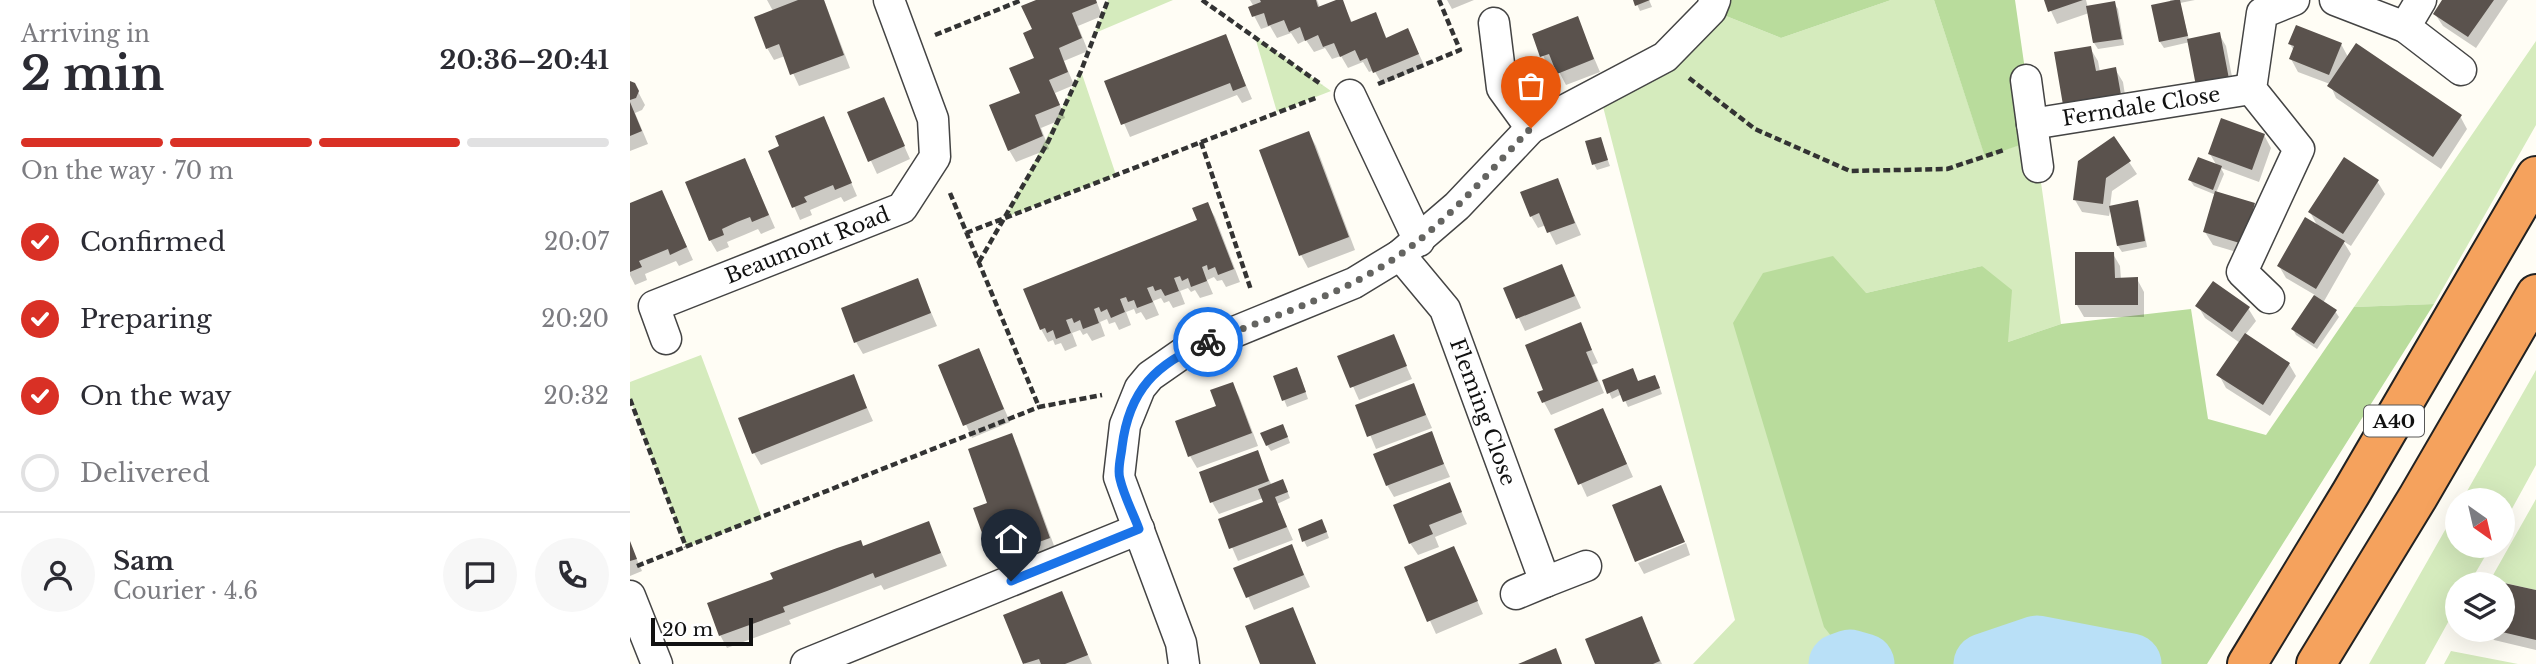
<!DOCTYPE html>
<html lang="en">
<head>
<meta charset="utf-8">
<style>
  body { margin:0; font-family:"Libre Baskerville",serif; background:#f7f7f7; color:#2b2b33; height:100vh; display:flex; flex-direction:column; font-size:26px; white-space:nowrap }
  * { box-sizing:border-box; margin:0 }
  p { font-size:23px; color:#7c7c81 }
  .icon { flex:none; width:38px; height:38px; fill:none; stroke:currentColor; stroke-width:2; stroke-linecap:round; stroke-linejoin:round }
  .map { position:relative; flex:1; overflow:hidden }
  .side { display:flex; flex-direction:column; background:#fff; width:630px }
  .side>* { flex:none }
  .needle { width:46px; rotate:146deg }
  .controls { position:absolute; left:1815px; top:488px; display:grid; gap:14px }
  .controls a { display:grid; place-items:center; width:70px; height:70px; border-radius:50%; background:#fff; box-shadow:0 7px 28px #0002; font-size:35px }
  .scale { position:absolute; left:21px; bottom:18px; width:102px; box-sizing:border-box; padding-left:7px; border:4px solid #111; border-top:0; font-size:19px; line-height:24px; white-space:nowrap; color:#111; -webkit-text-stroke:5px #fff; paint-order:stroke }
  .pin { position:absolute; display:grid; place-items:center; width:60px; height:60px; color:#fff; margin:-72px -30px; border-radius:50% 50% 50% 0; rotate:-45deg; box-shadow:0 0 7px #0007 }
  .pin .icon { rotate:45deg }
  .courier { position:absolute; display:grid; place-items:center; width:70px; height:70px; margin:-35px; border:5px solid #1a73e8; border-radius:50%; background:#fff; color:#222; box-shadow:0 2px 9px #0007 }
  .summary em { font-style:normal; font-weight:700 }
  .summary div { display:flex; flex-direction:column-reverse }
  .summary { display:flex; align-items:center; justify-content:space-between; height:119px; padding:0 21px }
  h1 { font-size:46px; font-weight:700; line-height:52px }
  .bar { display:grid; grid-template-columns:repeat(4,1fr); gap:10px 7px; align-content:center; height:84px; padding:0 21px }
  .bar i { height:9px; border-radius:5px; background:#e1e1e2 }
  .bar .current { background:#d93025 }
  .bar p { grid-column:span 4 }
  .line { display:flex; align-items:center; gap:18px; padding:0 21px; border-top:2px solid #e1e1e2 }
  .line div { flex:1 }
  .round { display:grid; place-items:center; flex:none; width:74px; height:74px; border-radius:37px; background:#f7f7f7 }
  ol { padding:0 21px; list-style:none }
  li { display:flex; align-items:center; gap:21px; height:77px }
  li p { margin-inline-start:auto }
  li .icon { padding:7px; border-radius:50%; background:#d93025; color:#fff; stroke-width:4 }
  li:last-child { color:#7c7c81 }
  li i { width:38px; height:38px; border:4px solid #e1e1e2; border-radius:50% }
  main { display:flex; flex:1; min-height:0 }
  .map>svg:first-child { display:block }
  .green { fill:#d5ebbd }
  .forest { fill:#b9dc9c }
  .shadow { fill:#0003 }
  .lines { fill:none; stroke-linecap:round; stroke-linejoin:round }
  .river { stroke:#b9e0f7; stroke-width:61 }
  .building { fill:#5a524d }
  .street-casing { stroke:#444; stroke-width:33 }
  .highway-casing { stroke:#222; stroke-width:42 }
  .path { stroke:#333; stroke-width:4.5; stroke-dasharray:7 3.5; stroke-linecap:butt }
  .street { stroke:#fff; stroke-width:30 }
  .highway { stroke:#f5a25d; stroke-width:38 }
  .done { stroke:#646461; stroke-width:7; stroke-dasharray:0 12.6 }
  .route { stroke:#1a73e8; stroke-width:9 }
  .labels { text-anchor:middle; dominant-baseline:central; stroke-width:7; stroke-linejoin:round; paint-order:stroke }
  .shield { fill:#fff; stroke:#585858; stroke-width:2 }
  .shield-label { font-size:19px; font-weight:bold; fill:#111 }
  .street-label { font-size:21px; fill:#111; stroke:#fff }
</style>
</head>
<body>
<main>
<section class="side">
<div class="summary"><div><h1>2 min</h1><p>Arriving in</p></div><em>20:36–20:41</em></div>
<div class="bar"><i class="current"></i><i class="current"></i><i class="current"></i><i></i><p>On the way · 70 m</p></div>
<ol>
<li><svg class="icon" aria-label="check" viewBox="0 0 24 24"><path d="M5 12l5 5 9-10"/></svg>Confirmed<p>20:07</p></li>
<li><svg class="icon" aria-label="check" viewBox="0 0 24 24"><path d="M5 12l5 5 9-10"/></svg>Preparing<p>20:20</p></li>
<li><svg class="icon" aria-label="check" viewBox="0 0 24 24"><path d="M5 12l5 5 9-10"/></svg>On the way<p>20:32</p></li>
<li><i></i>Delivered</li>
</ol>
<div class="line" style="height:126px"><a class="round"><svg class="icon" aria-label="person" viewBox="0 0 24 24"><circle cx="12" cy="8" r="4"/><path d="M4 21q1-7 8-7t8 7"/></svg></a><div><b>Sam</b><p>Courier · 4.6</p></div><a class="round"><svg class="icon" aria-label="chat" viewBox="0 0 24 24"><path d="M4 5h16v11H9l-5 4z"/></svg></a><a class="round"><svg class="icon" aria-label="phone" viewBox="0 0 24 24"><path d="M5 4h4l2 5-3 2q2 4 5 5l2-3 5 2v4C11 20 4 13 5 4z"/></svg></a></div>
</section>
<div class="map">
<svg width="1906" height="664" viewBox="0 0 1906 664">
  <rect width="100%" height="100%" fill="#fffdf5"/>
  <path class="green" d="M478 0H543L465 33Z
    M1261 0H1304L1355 156 1405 140 1431 324 1378 342 1352 266 1236 293 1220 660 1209 664H1063L1105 620 969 91 1081 10 1151 38Z
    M625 37 701 91 647 112Z
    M1906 41V125L1804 304 1724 307Z
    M451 71 486 175 376 217Z
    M71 355 132 518 56 547 0 399V382Z
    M1906 370V465L1873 525 1872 500H1832Z
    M1906 499V590L1866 581 1865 584H1858Z
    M1827 509V546H1861L1839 584H1827V606L1795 664H1739Z
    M1821 651 1888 664H1814Z"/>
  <path class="forest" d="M1085 0H1261L1151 38 1081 10Z
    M1304 0H1385L1405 140 1355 157Z
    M1203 256 1236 293 1352 266 1382 290 1378 342 1431 324 1561 309 1578 419 1636 435 1724 307 1804 304 1577 664H1209L1220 660 1194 627 1103 323 1133 273Z"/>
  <path class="shadow" d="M137 0H194L220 68 169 86 155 56 144 60 137 48 143 11Z
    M410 0H466L472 16 448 26 458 51 434 61 444 85 425 93 435 118 411 128 419 149 386 162 379 150 392 93 406 59 404 30Z
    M620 0H687L690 8 711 0 723 24 745 14 757 39 778 31 795 67 752 84 744 70 739 72 733 62 718 68 711 56 702 59 695 48 684 52 676 40 668 44 661 33 647 38 640 26 631 29 620 8 624 7Z
    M817 0H844L822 9Z
    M1005 0H1019L1022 7 1010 11Z
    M1416 0H1456L1458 8 1484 3 1488 9 1494 45 1468 49 1464 43 1459 13 1427 24Z
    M1540 0H1565L1550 3 1559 40 1589 34 1596 46 1605 92 1560 42 1534 48 1530 42 1541 3Z
    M1814 0H1878L1846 48 1813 26 1805 14Z
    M947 18 970 72 936 85 926 66 919 69 904 35Z
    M595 36 622 99 612 103 607 95 500 137 476 82Z
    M1660 44H1711L1718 57 1830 116 1837 129 1811 169 1706 98 1700 84 1668 72 1661 59 1664 51Z
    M1460 48 1468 61 1470 72 1485 69 1493 82 1497 108 1442 117Z
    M0 83 4 84 15 105 12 110 5 113 18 144 0 151Z
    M253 99 280 159 247 174 219 113Z
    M193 118 227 196 214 202 211 197 180 210 182 215 170 220 140 152Z
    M679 133 686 146 725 250 678 268 671 255Z
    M1634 135 1641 148 1629 182 1591 168 1594 174 1586 193 1624 204 1631 217 1620 256 1583 245 1575 232 1586 195 1564 186 1560 180 1587 166 1580 154Z
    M970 139 980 166 967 170 964 164Z
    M1450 162H1499L1507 174 1482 191 1480 207 1507 202 1510 208 1517 247 1492 252 1488 246 1481 207 1479 216 1452 212 1445 200Z
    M121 173 145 228 131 234 128 229 114 235 97 242 99 247 87 252 80 240Z
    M927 180 951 235 926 245 916 225 908 228 901 216Z
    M1747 181 1755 194 1721 246 1713 241 1721 254 1693 303 1705 311 1709 317 1687 349 1666 335 1663 329 1685 295 1656 278 1649 266 1688 227 1680 212Z
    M32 192 63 260 49 266 46 261 15 274 17 280 5 285 0 275V205Z
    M577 204 585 217 610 282 596 287 592 280 587 281 584 277 577 280 583 294 570 298 565 290 561 292 558 288 550 291 555 304 543 308 539 301 534 303 531 298 523 301 529 315 516 320 511 312 506 314 504 309 496 312 501 325 489 330 485 322 479 324 477 319 470 322 475 336 462 341 457 333 453 335 450 330 442 333 447 346 435 351 431 343 425 345 423 340 418 342 411 329 570 221Z
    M1483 254 1490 266 1491 279H1507L1514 292V317H1454L1447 305Z
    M932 266 951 308 895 331 875 289Z
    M287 280 307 326 233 354 226 342Z
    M1568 306 1618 308 1626 321 1615 335 1659 364 1666 376 1640 416 1596 388 1589 375 1610 343 1575 318Z
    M950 324 968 363 962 365 974 393 921 415 909 393 916 391Z
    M763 336 782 379 729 400 710 357Z
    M349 350 380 422 342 438 310 366Z
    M670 375 678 399 657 407 645 377Z
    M223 376 243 421 131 465 124 453Z
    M974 381 1028 383 1032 394 998 407 992 394 982 399Z
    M602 384 609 396 628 446 567 468 560 456Z
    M783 385 802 428 746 449 728 406Z
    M973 410 1003 477 957 497 926 430Z
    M656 432 660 443 641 451 637 445Z
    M801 434 820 477 764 497 757 485Z
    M381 435 388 448 426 551 385 566 373 540 361 545 345 509 360 504Z
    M627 452 642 486 656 488 660 498 647 504 663 540 608 561 590 520 635 503 633 498 589 514 582 502Z
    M819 484 837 524 805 537 809 547 788 555 780 543Z
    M298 523 317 566 254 590 251 585 159 620 161 624 97 648 90 635Z
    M695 527 699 538 677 547 674 541Z
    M1056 543 1060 555 1014 574 1008 563Z
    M0 544 12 571 0 576Z
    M661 546 680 587 624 610 606 569Z
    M824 548 853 614 806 634 776 568Z
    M1867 583 1906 592V650L1864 640 1858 630H1872V584Z
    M431 593 462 664H395L375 616Z
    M662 609 686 664H632Z
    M1011 618 1032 664H967Z"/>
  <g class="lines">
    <path class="river" d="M1209 664 1220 660 1234 664
      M1354 664 1407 646 1501 664"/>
  </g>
  <path class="building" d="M168 0H194L214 55 160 75 149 44 136 49 124 17Z
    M406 0H466L467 3 442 13 452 38 429 48 438 72 419 80 430 105 405 115 413 136 378 151 359 105 390 93 379 68 404 58 393 33 402 29 391 6Z
    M630 0H686L688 7 706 0H713L721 22 746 12 756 38 778 28 789 54 743 73 737 58 730 61 725 50 710 57 704 43 693 47 688 35 675 41 670 27 659 32 654 20 638 26 634 13 622 17 618 7 631 2Z
    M1003 0H1020L1005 6Z
    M1414 0H1453L1418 12Z
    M1545 0H1550L1558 36 1529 42 1521 5Z
    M1812 0H1864L1838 37 1803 14Z
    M1485 1 1492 39 1463 43 1456 6Z
    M948 16 964 59 927 74 919 54 910 57 902 34Z
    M1666 25 1712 43 1699 75 1659 59 1664 46 1658 44Z
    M1590 32 1599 79 1566 86 1557 39Z
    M596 34 616 86 603 91 600 83 491 125 474 81Z
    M1726 43 1832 115 1803 157 1697 86Z
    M1461 46 1466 71 1486 67 1491 95 1433 105 1424 52Z
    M0 81 5 83 9 91 6 98 0 100Z
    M254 97 275 146 238 162 217 112Z
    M0 102 12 131 0 136Z
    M194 116 222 183 205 190 203 185 174 197 177 202 162 208 138 151 149 146 145 136Z
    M1591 118 1635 134 1622 170 1578 154Z
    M679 131 719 237 669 256 629 150Z
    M1484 136 1501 161 1476 178 1473 204 1443 200 1448 161Z
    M971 137 978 160 962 165 955 141Z
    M1568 157 1592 166 1583 190 1558 180Z
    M1714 157 1749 180 1713 234 1678 212Z
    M115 158 139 215 122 222 120 217 107 222 92 229 94 235 79 241 55 182Z
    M928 178 945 223 917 233 909 213 900 217 890 192Z
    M32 190 57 247 40 255 38 249 9 261 12 267 0 272V203Z
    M1585 191 1625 203 1613 244 1573 232Z
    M1508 200 1515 241 1487 246 1479 206Z
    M578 202 604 269 588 275 585 267 578 270 577 265 572 267 577 281 561 287 558 278 552 281 550 276 544 278 549 291 535 296 531 289 525 291 523 286 517 288 523 302 507 308 504 300 498 302 496 297 490 299 495 312 481 318 477 309 471 312 469 307 464 309 469 323 453 329 450 320 444 323 442 318 436 320 441 333 426 339 423 330 417 333 415 328 410 330 393 289 567 220 562 208Z
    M1675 217 1715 241 1686 289 1647 266Z
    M1445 252H1484L1485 278 1508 277V305H1445Z
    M932 264 945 296 886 319 873 288Z
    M288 278 301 313 224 343 211 308Z
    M1583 281 1620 307 1602 332 1565 306Z
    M1684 295 1707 310 1684 344 1661 329Z
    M951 322 962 350 956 352 968 381 912 403 907 392 913 390 895 345Z
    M1615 333 1660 363 1633 405 1586 375Z
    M764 334 777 366 720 388 707 356Z
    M349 348 374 409 333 426 308 365Z
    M667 367 676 392 652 401 643 376Z
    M1003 368 1008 381 1025 375 1030 388 993 402 988 389 977 394 972 380Z
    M224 374 237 408 122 454 108 418Z
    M603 382 622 433 558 457 545 421 586 406 580 390Z
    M784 383 796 415 737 437 725 405Z
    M973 408 997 464 948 485 924 429Z
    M653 424 658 437 636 446 630 433Z
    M802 431 814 464 756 486 743 454Z
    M382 433 420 538 376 554 366 528 352 533 343 508 357 503 338 449Z
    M628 450 639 481 580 503 569 472Z
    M653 479 658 492 645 497 657 527 599 549 588 519 633 502 628 489Z
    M820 482 832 512 799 525 803 534 779 544 763 505Z
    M1031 485 1055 542 1005 562 982 505Z
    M692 519 697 532 672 542 668 529Z
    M299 521 311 553 245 578 243 573 197 591 153 607 155 612 89 636 77 603 143 579 140 573 207 548 231 540 233 546Z
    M0 541 7 559 0 561Z
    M662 544 674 575 616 598 603 568Z
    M824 546 848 601 797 622 774 567Z
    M1865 581 1906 590V640L1872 632V584H1865Z
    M432 591 458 655 435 664H411L409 659 393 664 373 615Z
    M663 607 686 664H630L615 626Z
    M1012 616 1030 661 1023 664H965L955 639Z
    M926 648 932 664H888Z"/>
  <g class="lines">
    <defs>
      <g id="street">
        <path d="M1705 0 1775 27"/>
        <path d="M1791 0 1775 27 1831 70"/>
        <path d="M864 23 872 88 901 128"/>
        <path d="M1396 80 1402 124"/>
        <path d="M720 95 789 241"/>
        <path id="s1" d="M1408 167 1402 124 1621 89"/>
        <path id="s2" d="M770 255 815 309 915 582 956 566"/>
        <path d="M1639 298 1612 272 1669 149 1621 89 1632 13 1664 0"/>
        <path id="s3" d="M36 339 24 306 272 208 305 157 303 119 259 0"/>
        <path d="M886 594 915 582"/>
        <path d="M0 596 27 664"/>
        <path d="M176 664 509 529"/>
        <path d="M554 664 551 643 489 477 495 425 510 388 520 376 553 353 724 283 770 255 827 206 901 128 1035 57 1081 10 1085 0"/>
      </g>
      <path id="highway" d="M1617 664 1721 493 1906 176
        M1686 664 1788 497 1906 294"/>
    </defs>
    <use href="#street" class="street-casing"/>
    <use href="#highway" class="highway-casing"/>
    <path class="path" d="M572 0 692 85
      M305 35 392 0
      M1059 78 1125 129 1220 171 1317 169 1374 150
      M748 84 830 50 809 0
      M571 142 621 290
      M320 193 409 407 472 395
      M336 233 688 97
      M349 262 418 142 451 71 478 0
      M0 399 56 547
      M7 566 409 407"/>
    <use href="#street" class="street"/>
    <use href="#highway" class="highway"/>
  </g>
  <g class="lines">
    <path class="done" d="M578 342C643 316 713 295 771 254 820 219 860 171 901 128"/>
    <path class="route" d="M381 581 509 529C503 513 494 496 490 479 487 470 491 457 492 447 499 390 526 363 578 342"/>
  </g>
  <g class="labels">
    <rect class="shield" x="1734" y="405.5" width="60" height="31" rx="5"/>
    <g class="shield-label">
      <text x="1764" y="421">A40</text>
    </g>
    <g class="street-label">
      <text stroke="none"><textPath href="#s1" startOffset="154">Ferndale Close</textPath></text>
      <text stroke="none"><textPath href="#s3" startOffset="200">Beaumont Road</textPath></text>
      <text stroke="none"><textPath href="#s2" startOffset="180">Fleming Close</textPath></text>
    </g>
  </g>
</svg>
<div class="controls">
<a><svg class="needle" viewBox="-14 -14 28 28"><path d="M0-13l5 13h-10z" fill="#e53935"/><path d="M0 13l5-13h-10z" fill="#7c7c81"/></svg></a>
<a><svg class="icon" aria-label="layers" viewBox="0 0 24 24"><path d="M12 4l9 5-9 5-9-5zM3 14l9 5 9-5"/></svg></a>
</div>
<div class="scale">20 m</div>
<div class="pin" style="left:901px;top:128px;background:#ea580c"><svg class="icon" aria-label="bag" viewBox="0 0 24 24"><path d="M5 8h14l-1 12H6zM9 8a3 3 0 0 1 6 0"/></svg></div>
<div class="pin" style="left:381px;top:581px;background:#1f2937"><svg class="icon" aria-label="home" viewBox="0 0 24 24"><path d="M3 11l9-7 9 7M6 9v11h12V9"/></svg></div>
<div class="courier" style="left:578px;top:342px"><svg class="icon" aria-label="bike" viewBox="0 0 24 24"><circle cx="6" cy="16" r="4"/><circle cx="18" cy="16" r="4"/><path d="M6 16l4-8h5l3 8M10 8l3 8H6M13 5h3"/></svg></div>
</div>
</main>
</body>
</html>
